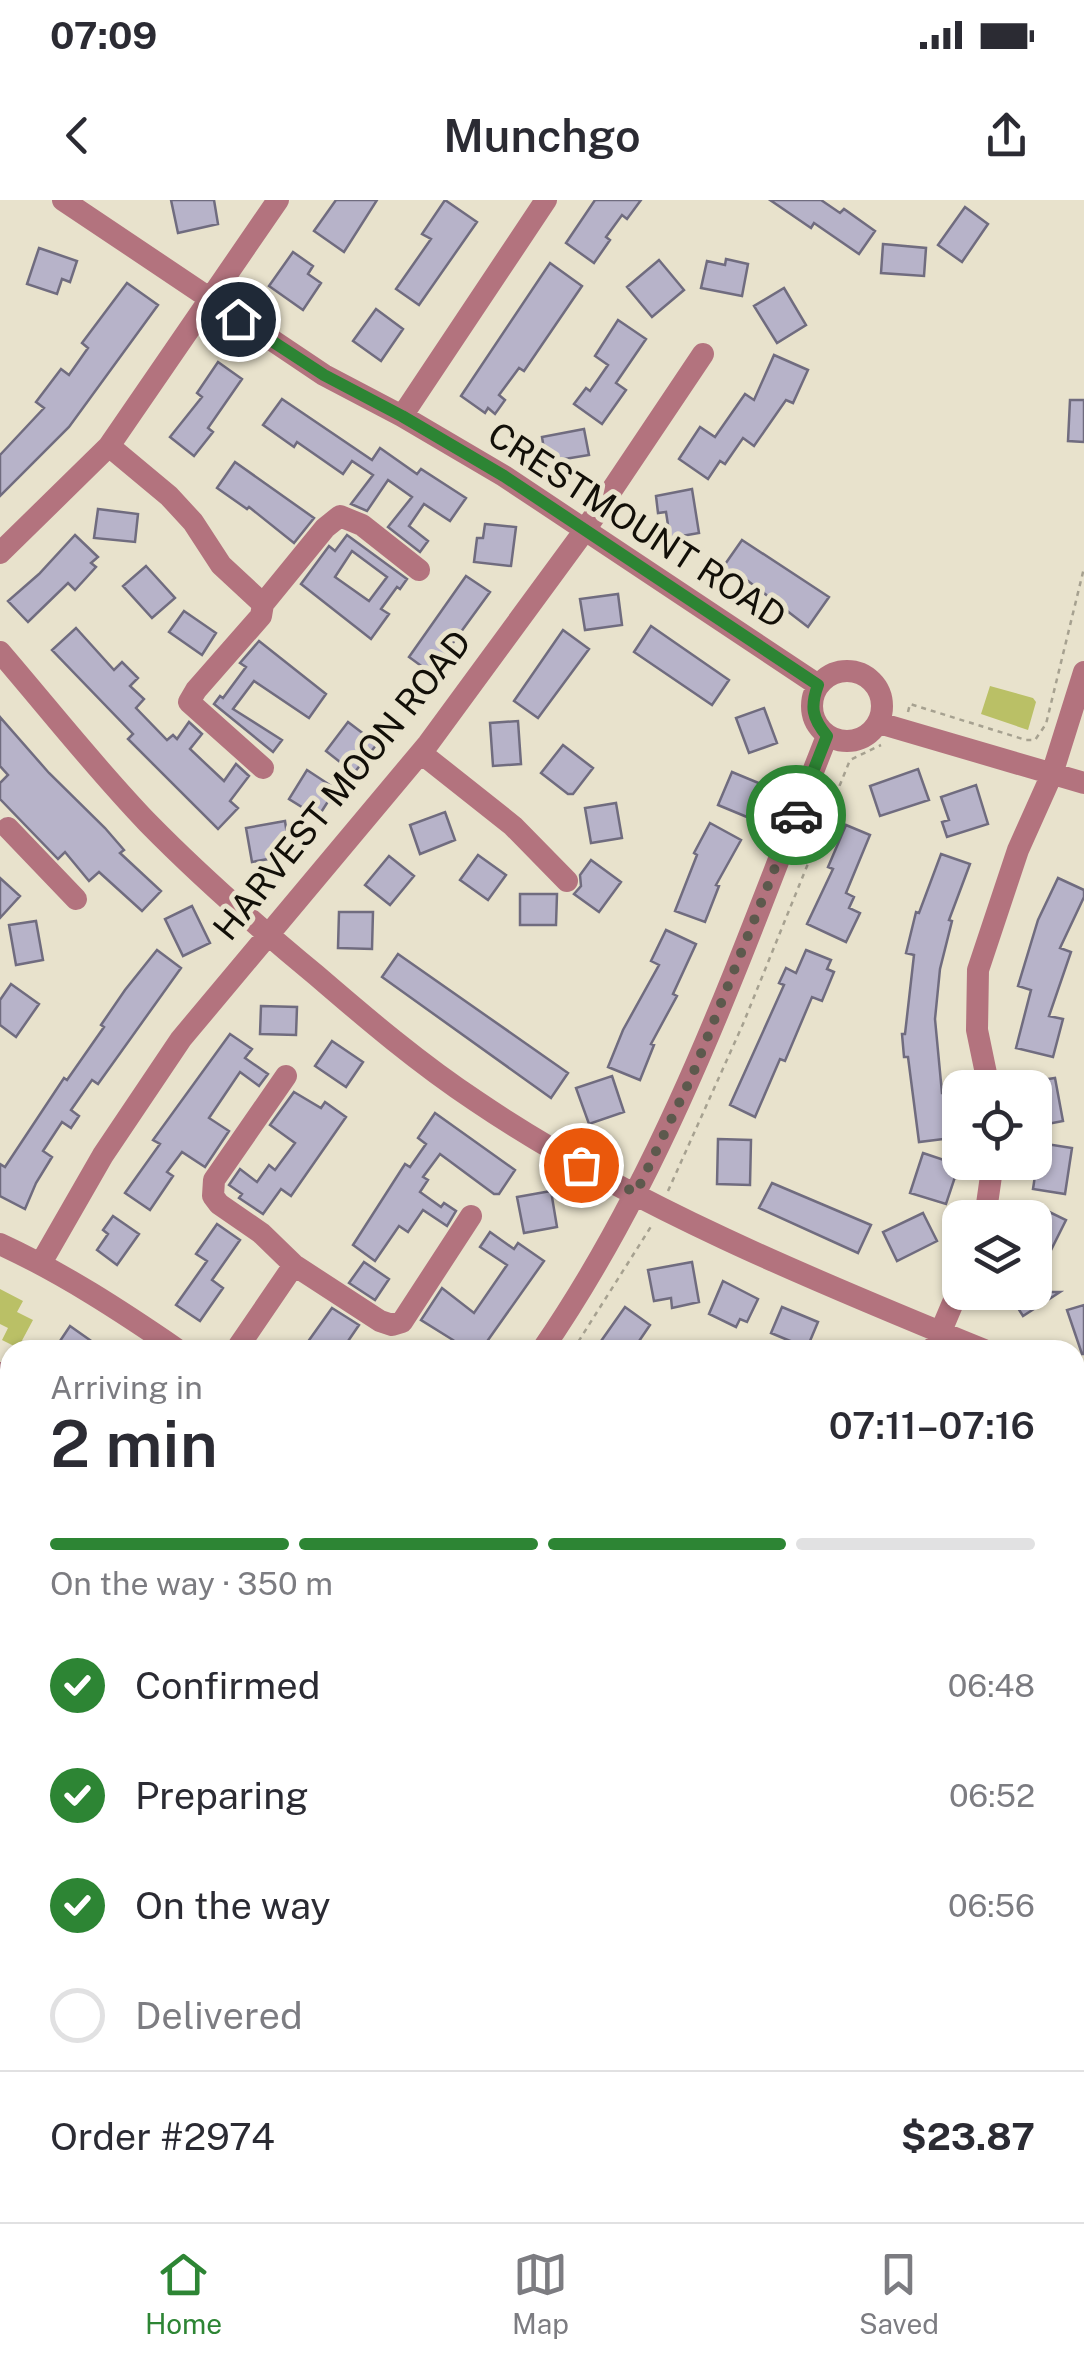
<!DOCTYPE html>
<html lang="en">
<head>
<meta charset="utf-8">
<style>
  body { margin:0; font-family:"Public Sans",sans-serif; background:#f7f7f7; color:#2b2b33; height:100vh; display:flex; flex-direction:column; font-size:38px; white-space:nowrap }
  * { box-sizing:border-box; margin:0 }
  p { font-size:32px; color:#7c7c81 }
  .icon { flex:none; width:55px; height:55px; fill:none; stroke:currentColor; stroke-width:2; stroke-linecap:round; stroke-linejoin:round }
  .map { position:relative; flex:1; overflow:hidden }
  .details { position:absolute; left:0px; top:1140px; width:1085px; height:882px; display:flex; flex-direction:column; background:#fff; border-radius:30px 30px 0 0; box-shadow:0 2px 8px #0004 }
  .details>* { flex:none }
  .buttons { position:absolute; left:942px; top:870px; display:grid; gap:20px }
  .buttons a { display:grid; place-items:center; width:110px; height:110px; border-radius:20px; background:#fff; box-shadow:0 2px 8px #0004; font-size:50px }
  .pin { position:absolute; display:grid; place-items:center; width:85px; height:85px; color:#fff; margin:-42px; border:5px solid #fff; border-radius:50%; box-shadow:0 2px 10px #0007 }
  .courier { position:absolute; display:grid; place-items:center; width:100px; height:100px; margin:-50px; border:8px solid #2d8534; border-radius:50%; background:#fff; color:#222; box-shadow:0 2px 12px #0007 }
  .overview em { font-style:normal; font-weight:600 }
  .overview div { display:flex; flex-direction:column-reverse }
  .overview { display:flex; align-items:center; justify-content:space-between; height:170px; padding:0 50px }
  h1 { font-size:65px; font-weight:600; line-height:75px }
  .bar { display:grid; grid-template-columns:repeat(4,1fr); gap:15px 10px; align-content:center; height:120px; padding:0 50px }
  .bar i { height:12px; border-radius:8px; background:#e1e1e2 }
  .bar .active { background:#2d8534 }
  .bar p { grid-column:span 4 }
  .line { display:flex; align-items:center; gap:25px; padding:0 50px; border-top:2px solid #e1e1e2 }
  .line div { flex:1 }
  ol { padding:0 50px; list-style:none }
  li { display:flex; align-items:center; gap:30px; height:110px }
  li p { margin-inline-start:auto }
  li .icon { padding:10px; border-radius:50%; background:#2d8534; color:#fff; stroke-width:4 }
  li:last-child { color:#7c7c81 }
  li i { width:55px; height:55px; border:5px solid #e1e1e2; border-radius:50% }
  .status { display:flex; justify-content:space-between; align-items:center; height:70px; padding:0 50px; background:#fff; direction:ltr }
  .status svg { height:28px; fill:currentColor }
  header { display:flex; justify-content:space-between; align-items:center; height:130px; padding:0 50px; background:#fff; font-size:45px; font-weight:600 }
  .tab-bar { display:flex; justify-content:space-around; align-items:center; height:140px; border-top:2px solid #e1e1e2; background:#fff; font-size:28px; color:#7c7c81 }
  .tab-bar a { display:grid; justify-items:center; gap:5px }
  .tab-bar .active { color:#2d8534 }
  .map>svg:first-child { display:block }
  .green { fill:#bac066 }
  .forest { fill:#afb554 }
  .lines { fill:none; stroke-linecap:round; stroke-linejoin:round }
  .stream { stroke:#18a7cc; stroke-width:5 }
  .building { fill:#b7b3c9; stroke:#706c7f; stroke-width:2.5; fill-rule:evenodd }
  .path { stroke:#a6a190; stroke-width:2.5; stroke-dasharray:5 5; stroke-linecap:butt }
  .minor { stroke:#b3737e; stroke-width:22 }
  .done { stroke:#5d594d; stroke-width:10; stroke-dasharray:0 18 }
  .route { stroke:#2d8534; stroke-width:12 }
  .labels { text-anchor:middle; dominant-baseline:central; stroke-width:10; stroke-linejoin:round; paint-order:stroke }
  .street-label { font-size:35px; fill:#120f08; stroke:#e8e2cc }
</style>
</head>
<body>
<div class="status"><b>07:09</b><svg viewBox="0 0 49 12"><path d="M0 12V9h3v3zM5 12V6h3v6zM10 12V3h3v9zM15 12V0h3v12zM26 1h20v11H26zM47 4h2v5h-2z"/></svg></div>
<header><svg class="icon" aria-label="back" viewBox="0 0 24 24"><path d="M15 5l-7 7 7 7"/></svg>Munchgo<svg class="icon" aria-label="share" viewBox="0 0 24 24"><path d="M12 15V3M7 8l5-5 5 5M5 13v7h14v-7"/></svg></header>
<div class="map">
<svg width="1084" height="2022" viewBox="0 0 1084 2022">
  <rect width="100%" height="100%" fill="#e8e2cc"/>
  <path class="green" d="M990 486 1033 498 1036 502 1028 530 981 514Z
    M0 1089 23 1101 17 1112 33 1120 18 1148 2 1140 8 1128 0 1124Z
    M250 2013H414L408 2022H244Z"/>
  <path class="forest" d="M1075 1496 1084 1498V1773L1075 1772Z
    M540 2013V2012L764 2013 755 2022H537Z"/>
  <g class="lines">
    <path class="stream" d="M1075 1618 1084 1620
      M584 2022V2012"/>
  </g>
  <path class="building" d="M171 0H214L218 24 178 33Z
    M336 0H377L344 52 314 31Z
    M445 0 477 22 419 105 396 89 431 39 422 34Z
    M595 0H641L627 19 622 15 606 37 610 40 594 63 566 43Z
    M770 0H821L840 13 844 9 875 31 859 54 814 23 811 28Z
    M965 7 988 24 962 62 938 45Z
    M883 44 926 48 924 76 881 73Z
    M39 48 77 61 70 82 62 79 57 94 27 84Z
    M293 52 313 66 308 74 321 83 303 110 269 86Z
    M726 59 748 64 742 96 701 88 707 61 725 65Z
    M659 60 684 90 652 117 627 87Z
    M550 63 582 86 524 171 519 168 499 195 505 200 495 214 488 208 485 213 461 196Z
    M127 83 158 105 69 227 0 296V255L44 208 36 202 61 169 69 175 88 148 82 143Z
    M784 88 806 125 777 143 754 106Z
    M376 109 403 129 381 161 353 141Z
    M618 120 646 139 616 183 626 190 602 224 574 204 586 188 590 191 608 165 595 156Z
    M774 155 808 170 793 203 786 200 754 246 743 238 725 264 720 261 708 279 679 259 700 227 715 237 745 194 754 200Z
    M218 162 242 179 208 228 213 232 194 256 170 237 202 197 197 193Z
    M282 199 372 260 380 248 417 274 421 269 466 298 450 321 424 304 409 326 428 341 420 352 388 327 412 297 388 280 367 311 351 304 373 275 352 261 343 274 297 242 294 247 263 225Z
    M1070 200H1084V242L1068 241Z
    M584 229 589 255 546 262 542 237Z
    M235 262 314 318 294 343 249 307 247 309 217 288Z
    M692 289 699 333 670 338 666 312 658 313 656 296Z
    M98 309 138 314 135 342 94 338Z
    M485 324 516 327 511 366 474 362 477 338H483Z
    M75 335 98 357 91 363 96 367 75 390 68 383 28 422 8 401 39 374Z
    M347 335 407 379 400 389 397 387 381 409 389 414 371 439 301 384 329 346 335 351ZM352 351 387 377 369 401 335 377Z
    M742 340 829 397 808 427 739 374 735 380 721 370Z
    M146 366 175 398 152 418 123 386Z
    M466 376 490 392 431 473 409 457Z
    M618 394 622 425 585 430 580 399Z
    M184 411 216 433 202 455 169 432Z
    M651 426 729 480 712 505 634 452Z
    M76 428 114 470 122 462 138 478 130 486 144 499 136 508 167 540 173 535 177 539 189 522 202 534 190 549 224 581 236 564 249 576 230 601 238 608 218 629 128 539 133 534 52 450Z
    M563 430 589 449 538 518 514 501Z
    M259 441 326 494 309 518 254 481 233 509 282 540 273 552 214 504 220 496 223 498 246 467 240 463Z
    M764 508 777 543 749 553 736 518Z
    M0 517 49 573 105 628 124 650 120 653 161 691 142 711 99 672 89 681 65 652 58 659 0 599V583L8 575 0 566Z
    M518 521 521 564 493 566 490 523Z
    M348 522 377 544 354 573 326 551Z
    M563 545 593 568 573 594H568L541 573Z
    M918 569 929 600 880 616 870 586Z
    M307 570 336 589 318 617 289 599Z
    M732 572 761 584 747 617 718 605Z
    M976 585 988 624 947 637 942 622 949 620 941 597Z
    M616 603 622 638 591 643 585 608Z
    M445 612 455 640 420 654 410 625Z
    M285 621 290 655 252 662 246 628Z
    M710 623 741 640 716 685 719 686 705 722 675 711 697 655 694 653Z
    M846 625 870 635 846 693 854 697 849 708 860 713 846 742 807 724 833 669 828 667Z
    M941 654 970 664 949 720 952 721 940 769 935 819 942 893H946L952 938 919 942 908 857H904L902 834H905L914 755 906 753 916 712 919 713Z
    M478 655 506 675 488 700 460 680Z
    M389 656 414 676 390 705 365 685Z
    M591 660 621 682 599 712 574 694 581 686 580 675Z
    M0 678 20 696 0 718Z
    M1058 678 1084 690V697L1060 748 1071 752 1049 816 1063 819 1053 857 1016 848 1031 790 1018 786 1038 720Z
    M520 694H557L556 725H520Z
    M192 706 210 743 183 756 165 719Z
    M339 712H373L372 749 338 748Z
    M36 721 43 760 16 765 9 725Z
    M666 730 696 744 673 794 677 796 651 844 654 845 640 880 608 867 623 830 659 765 651 761Z
    M157 750 181 768 98 884 92 880 71 910 79 916 71 928 62 922 43 951 52 957 36 983 25 1009 0 996V964L5 967 64 878 67 880 104 827 101 825 125 790Z
    M806 750 831 760 827 769 834 772 822 801 812 797 785 861 780 859 755 917 730 905 784 785 779 783 786 768 796 773Z
    M398 754 568 873 551 898 382 777Z
    M11 784 39 804 16 837 0 825V800Z
    M261 806 297 807 296 835 260 834Z
    M230 834 252 849 245 858 268 874 259 886 240 872 209 918 229 931 205 967 182 952 167 972 173 976 150 1010 125 993 160 944 153 940Z
    M332 841 363 862 346 887 315 866Z
    M612 876 624 912 589 924 576 888Z
    M1055 878 1063 921 1037 926 1035 881Z
    M294 892 321 908 325 902 346 917 291 996 281 989 263 1014 239 998 242 994 229 985 240 969 257 982 269 965 275 970 295 943 270 925Z
    M435 913 515 970 499 994H494L440 954 423 977 428 980 420 992 441 1007 444 1003 456 1011 447 1026 423 1010 408 1032 399 1026 375 1061 353 1045 405 964 410 967 426 944 418 938Z
    M718 939 751 940 750 985 717 984Z
    M1040 943 1072 948 1065 994 1033 989Z
    M923 953 959 965 946 1004 910 993Z
    M772 983 871 1025 858 1053 759 1008Z
    M551 991 557 1027 524 1033 517 997Z
    M1035 1005 1066 1020 1048 1056 1035 1050Z
    M923 1013 937 1041 897 1061 883 1032Z
    M113 1016 139 1034 117 1065 97 1050 108 1034 103 1030Z
    M217 1024 240 1040 212 1080 223 1088 200 1121 176 1105 207 1061 196 1054Z
    M490 1032 514 1049 518 1043 544 1061 481 1150H446L453 1140 421 1120 442 1088 474 1113 507 1065 480 1047Z
    M364 1062 389 1079 375 1100 349 1083Z
    M692 1062 699 1102 672 1108 671 1098 654 1101 648 1070Z
    M1035 1076 1045 1092H1060L1023 1116 1008 1092H1035Z
    M723 1081 758 1099 747 1122 740 1119 736 1127 709 1114Z
    M1084 1105V1154H1082L1067 1110Z
    M625 1107 650 1125 633 1150H608L599 1144Z
    M782 1107 818 1122 807 1148 771 1133Z
    M332 1108 359 1125 342 1150H302Z
    M70 1126 104 1150H54Z"/>
  <g class="lines">
    <path class="path" d="M908 512 910 504 1026 540H1035L1046 524 1084 368
      M668 991 743 824 850 560 881 545
      M573 1150 652 1025
      M8 2022 3 1995 10 1979
      M17 2022 25 2012
      M298 2022 307 2012"/>
    <path class="minor" d="M63 0 324 175 402 216 504 276 818 485
      M402 216 546 0
      M109 246 169 296 193 322 221 365 263 404 261 416 196 490 189 502 263 568
      M0 353 109 246 278 0
      M263 404 325 328 340 316 362 325 419 370
      M0 452C49 509 96 569 148 623 201 677 258 727 316 775 367 819 420 864 476 901 628 1004 815 1081 984 1150
      M812 506a35 35 0 1 1 70 0a35 35 0 1 1-70 0Z
      M879 523 1084 583
      M421 553 513 626 567 681
      M8 628 76 699
      M286 876 214 980 213 996 219 1004 261 1033 294 1065 380 1121 392 1125 402 1122 471 1016
      M989 888 977 830 978 770 1018 650 1052 574 1084 472
      M985 1018 993 962
      M0 1044C63 1073 121 1111 178 1150
      M41 1063 103 955 181 839 428 544 585 330 703 154
      M236 1150 294 1065
      M542 1150C671 963 744 745 827 536
      M933 1150 960 1086
      M0 1173 10 1178
      M1075 1187 1084 1191
      M0 1326 10 1321
      M0 1555 10 1560
      M0 1808 10 1813
      M0 1934 10 1919
      M1075 1984 1084 1979
      M204 2012 218 2022
      M234 2022 241 2012
      M1013 2022 1026 2012"/>
  </g>
  <g class="lines">
    <path class="done" d="M581 965 636 993 692 876 796 615"/>
    <path class="route" d="M238 119 324 175 402 216 504 276 818 485C810 507 812 518 827 536L796 615"/>
  </g>
  <g class="labels">
    <g class="street-label">
      <text transform="translate(637 325) rotate(33)">CRESTMOUNT ROAD</text>
      <text transform="translate(342 585) rotate(-51)">HARVEST MOON ROAD</text>
    </g>
  </g>
</svg>
<div class="buttons">
<a><svg class="icon" aria-label="locate" viewBox="0 0 24 24"><circle cx="12" cy="12" r="6"/><path d="M12 2v4M12 18v4M2 12h4M18 12h4"/></svg></a>
<a><svg class="icon" aria-label="layers" viewBox="0 0 24 24"><path d="M12 4l9 5-9 5-9-5zM3 14l9 5 9-5"/></svg></a>
</div>
<div class="pin" style="left:581px;top:965px;background:#ea580c"><svg class="icon" aria-label="bag" viewBox="0 0 24 24"><path d="M5 8h14l-1 12H6zM9 8a3 3 0 0 1 6 0"/></svg></div>
<div class="pin" style="left:238px;top:119px;background:#1f2937"><svg class="icon" aria-label="home" viewBox="0 0 24 24"><path d="M3 11l9-7 9 7M6 9v11h12V9"/></svg></div>
<div class="courier" style="left:796px;top:615px"><svg class="icon" aria-label="car" viewBox="0 0 24 24"><path d="M5 17H2v-5l4-1 3-4h7l3 4 3 1v5h-3M9 17h6M6 11h13"/><circle cx="7" cy="17" r="2"/><circle cx="17" cy="17" r="2"/></svg></div>
<section class="details">
<div class="overview"><div><h1>2 min</h1><p>Arriving in</p></div><em>07:11–07:16</em></div>
<div class="bar"><i class="active"></i><i class="active"></i><i class="active"></i><i></i><p>On the way · 350 m</p></div>
<ol>
<li><svg class="icon" aria-label="check" viewBox="0 0 24 24"><path d="M5 12l5 5 9-10"/></svg>Confirmed<p>06:48</p></li>
<li><svg class="icon" aria-label="check" viewBox="0 0 24 24"><path d="M5 12l5 5 9-10"/></svg>Preparing<p>06:52</p></li>
<li><svg class="icon" aria-label="check" viewBox="0 0 24 24"><path d="M5 12l5 5 9-10"/></svg>On the way<p>06:56</p></li>
<li><i></i>Delivered</li>
</ol>
<div class="line" style="height:130px"><div>Order #2974</div><b>$23.87</b></div>
</section>
</div>
<nav class="tab-bar">
<a class="active"><svg class="icon" aria-label="home" viewBox="0 0 24 24"><path d="M3 11l9-7 9 7M6 9v11h12V9"/></svg>Home</a>
<a><svg class="icon" aria-label="map" viewBox="0 0 24 24"><path d="M3 6l6-2 6 2 6-2v14l-6 2-6-2-6 2zM9 4v14M15 6v14"/></svg>Map</a>
<a><svg class="icon" aria-label="saved" viewBox="0 0 24 24"><path d="M7 4h10v16l-5-4-5 4z"/></svg>Saved</a>
</nav>
</body>
</html>
